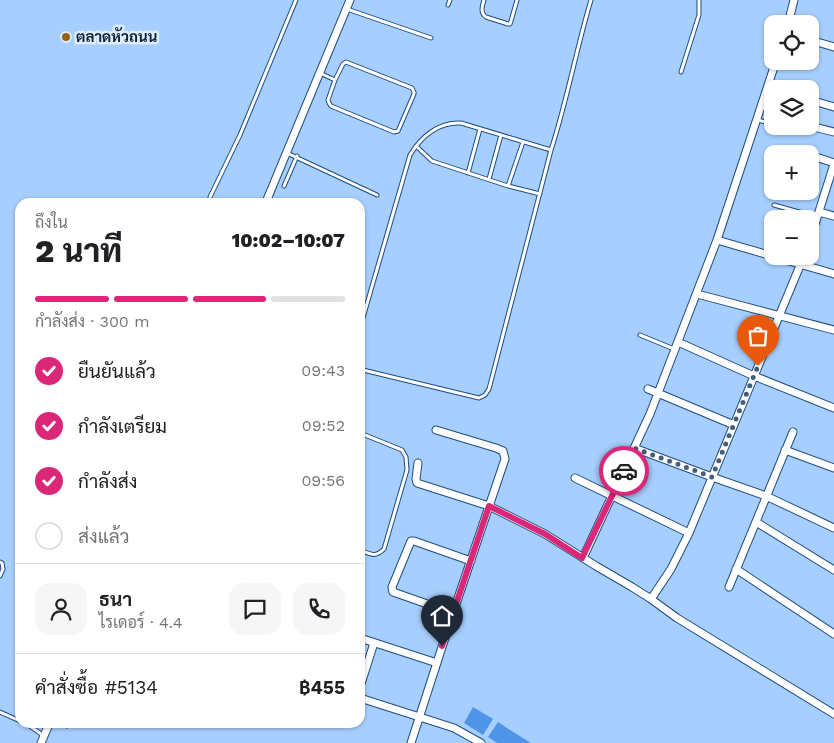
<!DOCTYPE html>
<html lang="th">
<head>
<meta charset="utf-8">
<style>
  body { margin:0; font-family:"Work Sans",Sarabun,sans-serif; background:#f6f6f6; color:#202124; height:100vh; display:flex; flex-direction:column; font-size:19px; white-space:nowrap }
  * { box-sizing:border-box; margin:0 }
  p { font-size:16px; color:#757577 }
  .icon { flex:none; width:28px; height:28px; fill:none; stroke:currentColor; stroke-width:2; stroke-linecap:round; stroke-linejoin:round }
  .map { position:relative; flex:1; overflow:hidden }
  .side { position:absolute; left:15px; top:198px; width:350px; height:530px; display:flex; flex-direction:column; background:#fff; border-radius:15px; box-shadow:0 1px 4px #0004 }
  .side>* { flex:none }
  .controls { position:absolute; left:764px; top:15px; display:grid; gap:10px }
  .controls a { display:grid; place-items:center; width:55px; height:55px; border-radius:10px; background:#fff; box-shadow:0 1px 4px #0004; font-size:25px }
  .pin { position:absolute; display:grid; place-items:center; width:42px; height:42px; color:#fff; margin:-51px -21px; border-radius:50% 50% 50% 0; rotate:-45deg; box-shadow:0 0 5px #0007 }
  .pin .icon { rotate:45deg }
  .courier { position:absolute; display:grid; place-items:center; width:50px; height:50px; margin:-25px; border:4px solid #db2777; border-radius:50%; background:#fff; color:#222; box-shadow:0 1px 6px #0007 }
  .head em { font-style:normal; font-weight:800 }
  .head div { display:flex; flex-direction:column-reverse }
  .head { display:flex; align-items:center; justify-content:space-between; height:85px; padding:0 20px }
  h1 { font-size:32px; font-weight:800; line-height:38px }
  .bar { display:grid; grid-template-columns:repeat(4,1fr); gap:8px 5px; align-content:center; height:60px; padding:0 20px }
  .bar i { height:6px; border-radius:4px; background:#e0e0e0 }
  .bar .on { background:#db2777 }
  .bar p { grid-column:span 4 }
  .line { display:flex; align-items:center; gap:12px; padding:0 20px; border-top:1px solid #e0e0e0 }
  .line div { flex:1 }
  .round { display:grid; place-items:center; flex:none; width:52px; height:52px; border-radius:15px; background:#f6f6f6 }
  ol { padding:0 20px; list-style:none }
  li { display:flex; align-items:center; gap:15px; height:55px }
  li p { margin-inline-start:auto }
  li .icon { padding:5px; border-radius:50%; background:#db2777; color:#fff; stroke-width:4 }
  li:last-child { color:#757577 }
  li i { width:28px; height:28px; border:2px solid #e0e0e0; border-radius:50% }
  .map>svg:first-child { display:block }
  .building { fill:#4e95e7 }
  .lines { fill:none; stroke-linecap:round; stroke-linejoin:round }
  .lane-casing { stroke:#1e4c7f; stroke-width:5 }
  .street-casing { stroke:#1e4c7f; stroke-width:9 }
  .lane { stroke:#fff; stroke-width:3 }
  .street { stroke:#fff; stroke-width:7 }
  .done { stroke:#445e7d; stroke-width:5; stroke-dasharray:0 9 }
  .route { stroke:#db2777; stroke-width:6 }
  .poi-dot { fill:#946414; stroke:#ddedff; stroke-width:2 }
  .labels { text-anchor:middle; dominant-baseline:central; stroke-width:5; stroke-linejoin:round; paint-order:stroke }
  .poi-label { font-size:15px; font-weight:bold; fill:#0f2238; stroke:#ddedff; text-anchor:start }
</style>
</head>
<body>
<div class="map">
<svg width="834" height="743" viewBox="0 0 834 743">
  <rect width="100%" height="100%" fill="#a6cefe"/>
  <path class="building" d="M473 707 493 719 483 735 464 723Z
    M498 722 510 730 531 743H497L488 737Z"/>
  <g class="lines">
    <defs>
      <path id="lane" d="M484 0C482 6 480 13 486 17L508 24H510L511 21 517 0
        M448 5 450 0
        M347 9 431 38
        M681 72 699 15V0
        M320 73 335 80 343 64 346 62 412 88 414 92V94L398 131 394 132 331 106 329 103 328 100 335 80
        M758 120 772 124
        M780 126 789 129
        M416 146 432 161 508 186 540 194
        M287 153 377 195
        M468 173 480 129
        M489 179 501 135
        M284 186 297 156
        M508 186 523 142
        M210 197 240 135 296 0
        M774 205 817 217
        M360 328 410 155C421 137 438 122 461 123L551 150C567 101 576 50 591 0
        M640 335 674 349
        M360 367 363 370 479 398 485 395 489 389 551 150
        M360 433 402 450 406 457 407 470 384 549C375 558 370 554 360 550
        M0 562 2 563 3 569 0 576
        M0 712 20 721
        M24 722 44 736
        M67 726 69 722"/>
      <path id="street" d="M788 24 794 0
        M810 40 834 47
        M810 100 834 107
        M810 126 834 132
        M796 151 806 154
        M810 155 834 163
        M266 202 350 0
        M819 212 834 216
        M717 240 834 274
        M810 240 834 164
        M697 294 834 330
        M678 342 754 376 834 408
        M648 389 734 425
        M634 448 712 477 766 496 834 528
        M785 450 834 468
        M418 463 416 479 417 483 489 506 545 534 596 566 632 587 651 599 677 618 834 714
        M575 478 689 533
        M756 522 834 570
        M583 558 650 414 717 240 776 61
        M736 569 834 634
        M729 587 793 432
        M651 599 671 569 689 533 804 256
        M453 613 393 592 392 587 411 541H414L471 561
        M360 638 437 663
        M360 687 374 643
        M360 698 454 728 481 743
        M41 743 50 722
        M411 743 453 613 505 459 503 451 496 448 436 430"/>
    </defs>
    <use href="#lane" class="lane-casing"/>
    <use href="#street" class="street-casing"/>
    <use href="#lane" class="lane"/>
    <use href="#street" class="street"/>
  </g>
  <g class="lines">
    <path class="done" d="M624 471 634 448 712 477 758 366"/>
    <path class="route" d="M442 646 489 506 545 534 582 558 624 471"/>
  </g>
  <circle class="poi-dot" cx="66" cy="37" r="5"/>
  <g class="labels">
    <g class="poi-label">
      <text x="76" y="37">ตลาดหัวถนน</text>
    </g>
  </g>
</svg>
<div class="controls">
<a><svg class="icon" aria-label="locate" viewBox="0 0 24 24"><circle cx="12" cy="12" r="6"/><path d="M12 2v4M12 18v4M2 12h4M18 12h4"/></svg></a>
<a><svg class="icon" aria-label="layers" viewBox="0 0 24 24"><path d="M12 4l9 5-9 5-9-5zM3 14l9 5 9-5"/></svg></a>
<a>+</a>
<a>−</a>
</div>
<div class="pin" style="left:758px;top:366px;background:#ea580c"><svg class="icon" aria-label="bag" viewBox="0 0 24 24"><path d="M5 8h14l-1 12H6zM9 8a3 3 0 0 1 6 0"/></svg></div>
<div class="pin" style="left:442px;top:646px;background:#1f2937"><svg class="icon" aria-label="home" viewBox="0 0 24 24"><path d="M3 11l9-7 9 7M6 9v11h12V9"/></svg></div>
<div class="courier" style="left:624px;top:471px"><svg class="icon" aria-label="car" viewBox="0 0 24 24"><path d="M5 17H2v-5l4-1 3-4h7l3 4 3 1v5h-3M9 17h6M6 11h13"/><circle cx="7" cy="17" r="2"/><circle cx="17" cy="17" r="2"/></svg></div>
<section class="side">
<div class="head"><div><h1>2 นาที</h1><p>ถึงใน</p></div><em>10:02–10:07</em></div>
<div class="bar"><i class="on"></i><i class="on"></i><i class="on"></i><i></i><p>กำลังส่ง · 300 m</p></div>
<ol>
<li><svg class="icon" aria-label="check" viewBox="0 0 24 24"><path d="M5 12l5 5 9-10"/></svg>ยืนยันแล้ว<p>09:43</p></li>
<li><svg class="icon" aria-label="check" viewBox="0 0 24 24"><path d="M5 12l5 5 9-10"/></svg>กำลังเตรียม<p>09:52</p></li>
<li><svg class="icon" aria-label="check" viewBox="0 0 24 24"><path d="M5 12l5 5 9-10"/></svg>กำลังส่ง<p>09:56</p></li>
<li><i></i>ส่งแล้ว</li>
</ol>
<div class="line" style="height:90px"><a class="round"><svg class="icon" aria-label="person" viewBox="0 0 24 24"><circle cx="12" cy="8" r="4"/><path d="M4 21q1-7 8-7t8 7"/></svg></a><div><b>ธนา</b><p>ไรเดอร์ · 4.4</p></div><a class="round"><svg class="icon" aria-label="chat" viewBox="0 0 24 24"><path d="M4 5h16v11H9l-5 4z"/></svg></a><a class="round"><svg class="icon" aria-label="phone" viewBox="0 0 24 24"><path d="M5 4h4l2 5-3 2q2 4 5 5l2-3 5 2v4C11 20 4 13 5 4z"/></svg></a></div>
<div class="line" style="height:65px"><div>คำสั่งซื้อ #5134</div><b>฿455</b></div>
</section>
</div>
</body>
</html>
